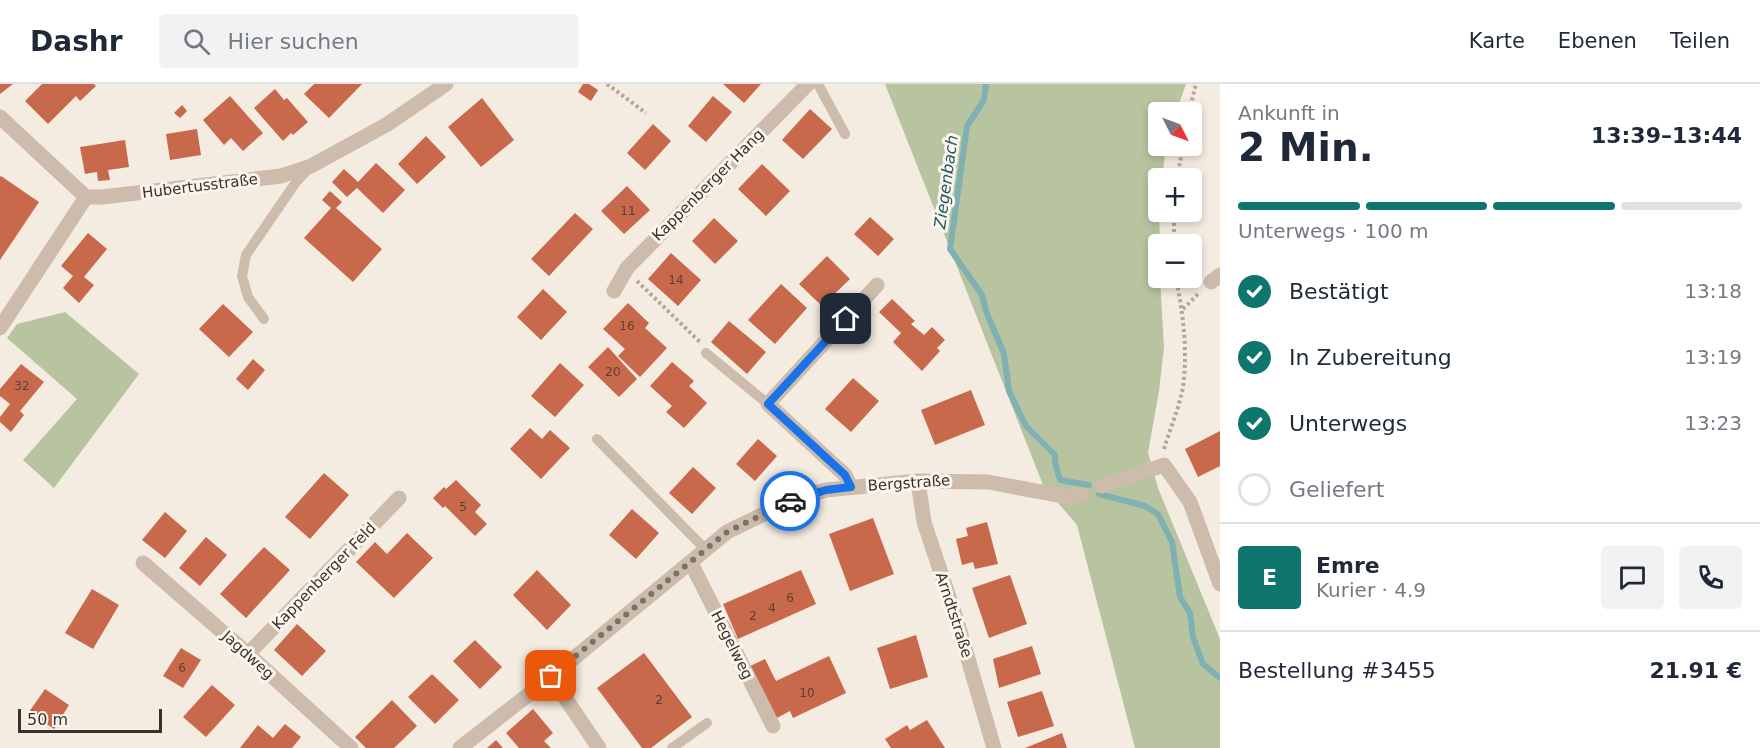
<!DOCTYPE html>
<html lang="de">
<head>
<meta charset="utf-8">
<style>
  body { margin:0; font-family:"DejaVu Sans",sans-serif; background:#f2f2f3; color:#1f2937; height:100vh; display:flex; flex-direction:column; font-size:22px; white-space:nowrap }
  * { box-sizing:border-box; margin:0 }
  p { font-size:20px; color:#747a83 }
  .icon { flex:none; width:33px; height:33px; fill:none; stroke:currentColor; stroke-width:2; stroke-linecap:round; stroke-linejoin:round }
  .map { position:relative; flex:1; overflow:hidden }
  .drawer { display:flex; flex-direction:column; background:#fff; width:540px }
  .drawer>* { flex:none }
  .needle { width:39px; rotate:132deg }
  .tools { position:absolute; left:1148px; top:18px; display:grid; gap:12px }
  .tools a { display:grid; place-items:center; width:54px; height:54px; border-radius:6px; background:#fff; box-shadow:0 3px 9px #0003; font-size:30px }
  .scale { position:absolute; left:18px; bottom:15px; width:144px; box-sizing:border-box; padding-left:6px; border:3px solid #3b302b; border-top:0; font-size:16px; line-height:21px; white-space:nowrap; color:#3b302b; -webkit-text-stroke:4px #fbf5ee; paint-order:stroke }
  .pin { position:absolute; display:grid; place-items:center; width:51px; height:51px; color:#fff; margin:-26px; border-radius:12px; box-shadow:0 3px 9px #0006 }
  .courier { position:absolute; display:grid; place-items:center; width:60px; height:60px; margin:-30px; border:4px solid #1a73e8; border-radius:50%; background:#fff; color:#222; box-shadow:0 2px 8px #0007 }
  .head em { font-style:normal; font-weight:600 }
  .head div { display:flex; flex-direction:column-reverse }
  .head { display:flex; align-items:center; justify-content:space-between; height:102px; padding:0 18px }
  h1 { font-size:39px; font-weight:600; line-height:45px }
  .bar { display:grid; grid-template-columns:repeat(4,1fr); gap:9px 6px; align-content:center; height:72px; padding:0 18px }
  .bar i { height:8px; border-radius:4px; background:#e0e1e3 }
  .bar .current { background:#0f766e }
  .bar p { grid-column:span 4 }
  .line { display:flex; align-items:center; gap:15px; padding:0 18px; border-top:2px solid #e0e1e3 }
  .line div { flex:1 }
  .round { display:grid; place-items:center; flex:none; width:63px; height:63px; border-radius:6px; background:#f2f2f3 }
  ol { padding:0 18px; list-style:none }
  li { display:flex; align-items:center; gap:18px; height:66px }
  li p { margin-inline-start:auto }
  li .icon { padding:6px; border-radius:50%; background:#0f766e; color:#fff; stroke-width:4 }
  li:last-child { color:#747a83 }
  li i { width:33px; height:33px; border:3px solid #e0e1e3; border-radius:50% }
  header { display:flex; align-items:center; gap:36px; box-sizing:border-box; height:84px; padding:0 30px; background:#fff; border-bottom:2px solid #e0e1e3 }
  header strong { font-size:28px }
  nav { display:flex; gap:33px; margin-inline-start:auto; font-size:21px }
  .search { width:420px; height:54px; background:#f2f2f3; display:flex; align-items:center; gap:15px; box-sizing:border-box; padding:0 21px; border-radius:6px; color:#747a83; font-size:22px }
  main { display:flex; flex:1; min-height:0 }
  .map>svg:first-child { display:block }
  .green { fill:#b8c4a0 }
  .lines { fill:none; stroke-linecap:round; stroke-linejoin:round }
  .stream { stroke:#7fb0b2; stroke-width:6 }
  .building { fill:#c8694b }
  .path { stroke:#b9a596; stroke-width:4; stroke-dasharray:3 3; stroke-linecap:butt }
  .lane { stroke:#cdbbac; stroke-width:10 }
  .street { stroke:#cdbbac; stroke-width:15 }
  .done { stroke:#7c716b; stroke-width:6; stroke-dasharray:0 10.8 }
  .route { stroke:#1a73e8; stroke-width:8 }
  .labels { text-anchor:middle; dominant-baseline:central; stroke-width:6; stroke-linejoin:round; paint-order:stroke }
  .number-label { font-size:12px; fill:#5e3e33 }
  .street-label { font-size:15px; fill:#3b302b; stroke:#fbf5ee }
  .water-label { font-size:16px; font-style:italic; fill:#1f5a5e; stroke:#fbf5ee }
</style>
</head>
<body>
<header>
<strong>Dashr</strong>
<div class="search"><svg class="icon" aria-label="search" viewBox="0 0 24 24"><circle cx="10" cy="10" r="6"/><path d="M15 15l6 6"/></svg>Hier suchen</div>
<nav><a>Karte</a><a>Ebenen</a><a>Teilen</a></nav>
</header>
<main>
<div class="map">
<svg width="1220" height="664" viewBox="0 0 1220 664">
  <rect width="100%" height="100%" fill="#f4ebe1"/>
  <path class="green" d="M885 0H1186L1176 28H1158V62H1166L1162 94H1158L1160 160 1158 194H1160L1164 263 1159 307 1148 369 1158 404 1220 555V664H1135L1077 441 1043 401Z
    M65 228 139 290 54 404 23 376 77 315 7 254 17 240Z"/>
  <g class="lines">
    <path class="stream" d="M986 0 984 16 967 42 950 165 982 211 986 227 1004 270 1009 307 1026 342 1055 371V378L1060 396 1089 401
      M1099 410 1145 422 1158 430 1172 458 1180 513 1190 529 1193 553 1203 580 1220 594"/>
  </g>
  <path class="building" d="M0 0H13L0 10Z
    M42 0H94L96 2 80 17 76 12 48 40 25 17Z
    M314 0H362L329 34 304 10Z
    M583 0H589L598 6 591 17 578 8Z
    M723 0H761L744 19Z
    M275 5 284 16 287 14 308 38 293 51 291 49 283 57 254 24Z
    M230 12 263 49 243 67 231 54 224 61 203 36Z
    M713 12 732 28 706 58 688 42Z
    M482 14 514 56 481 83 448 43Z
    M182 21 187 27 180 34 174 29Z
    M810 25 832 45 803 75 782 56Z
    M653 40 671 57 645 86 627 69Z
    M197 45 201 71 170 76 166 50Z
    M426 52 446 73 417 100 398 80Z
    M125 56 129 83 108 86 110 96 98 97 97 88 85 90 80 63Z
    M376 79 405 106 383 129 357 104 347 113 332 98 344 85 358 98Z
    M762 80 790 107 766 132 738 105Z
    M1 92 39 118 0 176V93Z
    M627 102 650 126 624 150 601 127Z
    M330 107 342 118 336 124 382 165 353 198 304 154 331 124 322 116Z
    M575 129 593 145 549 192 531 175Z
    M870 133 894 155 878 172 854 150Z
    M714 134 738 157 715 180 692 157Z
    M88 149 107 165 84 193 94 201 79 219 63 204 73 192 61 182Z
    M671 169 701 196 678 222 648 195Z
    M827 172 850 195 822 222 799 200Z
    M781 200 807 224 775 260 748 236Z
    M543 205 567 228 541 256 517 233Z
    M892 215 915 237 911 240 924 251 932 243 945 256 937 264 940 267 922 287 893 258 901 249 879 228Z
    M628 219 649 239 645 244 667 264 640 293 618 272 625 265 603 245Z
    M223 220 253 248 229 273 199 245Z
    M729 237 766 268 747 290 711 258Z
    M608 263 637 295 619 313 588 283Z
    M253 275 265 286 248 306 236 295Z
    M672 278 694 297 689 302 707 319 684 344 666 328 672 322 650 302Z
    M560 279 584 301 555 333 531 312Z
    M21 280 44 298 20 327 24 331 11 348 0 338V333L10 320 0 312V305Z
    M853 294 879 317 851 348 825 325Z
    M971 306 985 341 935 361 921 326Z
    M530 344 542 355 550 346 570 364 541 395 510 365Z
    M1220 347V382L1198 393 1185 365Z
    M758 355 777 372 755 397 736 380Z
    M693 383 716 404 692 430 669 409Z
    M324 389 349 411 310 455 285 433Z
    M456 396 481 421 475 428 487 440 475 452 445 422 443 424 433 414 444 403 446 405Z
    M632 425 659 449 636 475 609 451Z
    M165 428 187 447 165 474 142 456Z
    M873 434 894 490 850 507 829 450Z
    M987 438 998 480 975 485 973 478 962 481 956 455 968 452 966 444Z
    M407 449 433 474 394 514 356 478 375 458 387 470Z
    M206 453 227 471 200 502 179 484Z
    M264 463 290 486 246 534 220 510Z
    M537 486 571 521 547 546 513 511Z
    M801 486 816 520 738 555 723 520Z
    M1010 491 1027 540 989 554 972 504Z
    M92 505 119 521 93 565 65 549Z
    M297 540 326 567 302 592 274 566Z
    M916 551 928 593 890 605 877 564Z
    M475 556 502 583 480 605 453 577Z
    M1032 562 1041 590 999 604 993 575Z
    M181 564 201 576 183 604 163 592Z
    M644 569 692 633 651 664H642L597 604Z
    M829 572 846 609 793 634 790 627 775 635 750 582 765 575 776 597Z
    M432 590 459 616 435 640 408 613Z
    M212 601 235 621 206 653 183 633Z
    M45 605 69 621 54 645 29 628Z
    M1042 607 1054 642 1018 653 1007 618Z
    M392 616 417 642 394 664H366L355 653Z
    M533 625 553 649 544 657 551 664H519L506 649Z
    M927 636 945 664H891L885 655 907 641 910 646Z
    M285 640 301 653 292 664H240L258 641 273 654Z
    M1062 649 1067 664H1025Z
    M496 656 503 664H487Z"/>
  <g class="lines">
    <path class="path" d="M607 0 646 29
      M1189 28 1196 0
      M1177 94 1183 62
      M1174 160V128
      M637 197 700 258
      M1183 225 1199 209
      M1164 365C1170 345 1179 324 1183 303 1188 266 1183 230 1176 194"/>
    <path class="lane" d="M818 0 845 50
      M264 235 248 213 242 192 246 171 296 98 308 85
      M706 269 768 320
      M597 355 706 466
      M672 664 707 639"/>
    <path class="street" d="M0 33 86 113
      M1211 198 1220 191
      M614 207 627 184 808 0
      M0 244 86 113H102L281 92 311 82 386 41 446 0
      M918 397 924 438 957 537 994 664
      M1102 402 1164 381 1190 418 1220 500
      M851 403 845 391 768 320 877 201
      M143 479 248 570 351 664
      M691 479 773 642
      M248 570 399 414
      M551 593 599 664
      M460 664 551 593 727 448 790 417 826 406 918 397 988 398 1068 413 1082 411"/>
  </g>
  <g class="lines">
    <path class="done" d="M551 592 727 448 790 417"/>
    <path class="route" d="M790 417 826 406 851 403 845 391 768 320 846 235"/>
  </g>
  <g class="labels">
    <g class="number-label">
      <text x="628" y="127">11</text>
      <text x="676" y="196">14</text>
      <text x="627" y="242">16</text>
      <text x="613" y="288">20</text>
      <text x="22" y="302">32</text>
      <text x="463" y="423">5</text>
      <text x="790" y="514">6</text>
      <text x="772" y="524">4</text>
      <text x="753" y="532">2</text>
      <text x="182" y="584">6</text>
      <text x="807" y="609">10</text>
      <text x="659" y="616">2</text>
    </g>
    <g class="street-label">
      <text transform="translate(708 101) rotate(-45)">Kappenberger Hang</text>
      <text transform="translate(200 102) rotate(-7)">Hubertusstraße</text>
      <text transform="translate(909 399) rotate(-4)">Bergstraße</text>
      <text transform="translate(324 492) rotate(-46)">Kappenberger Feld</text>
      <text transform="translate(954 531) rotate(72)">Arndtstraße</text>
      <text transform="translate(732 561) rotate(63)">Hegelweg</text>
      <text transform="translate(248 571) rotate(42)">Jagdweg</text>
    </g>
    <g class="water-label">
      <text transform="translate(946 98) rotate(-82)">Ziegenbach</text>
    </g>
  </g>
</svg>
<div class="tools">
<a><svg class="needle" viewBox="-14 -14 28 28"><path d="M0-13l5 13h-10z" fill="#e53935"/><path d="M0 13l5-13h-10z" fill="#747a83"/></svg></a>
<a>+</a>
<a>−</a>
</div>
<div class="scale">50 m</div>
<div class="pin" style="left:551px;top:592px;background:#ea580c"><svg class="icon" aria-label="bag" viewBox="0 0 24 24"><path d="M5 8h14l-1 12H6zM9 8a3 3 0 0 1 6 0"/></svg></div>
<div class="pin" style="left:846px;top:235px;background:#1f2937"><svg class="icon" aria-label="home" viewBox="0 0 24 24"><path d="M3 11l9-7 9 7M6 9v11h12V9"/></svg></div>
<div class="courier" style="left:790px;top:417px"><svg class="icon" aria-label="car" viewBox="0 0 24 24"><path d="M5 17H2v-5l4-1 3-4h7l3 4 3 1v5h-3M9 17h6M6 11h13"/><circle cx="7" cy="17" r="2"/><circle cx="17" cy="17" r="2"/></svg></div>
</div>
<section class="drawer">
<div class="head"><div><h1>2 Min.</h1><p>Ankunft in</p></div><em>13:39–13:44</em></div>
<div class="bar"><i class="current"></i><i class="current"></i><i class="current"></i><i></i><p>Unterwegs · 100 m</p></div>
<ol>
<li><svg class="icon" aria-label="check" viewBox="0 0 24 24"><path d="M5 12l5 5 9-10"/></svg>Bestätigt<p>13:18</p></li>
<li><svg class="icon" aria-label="check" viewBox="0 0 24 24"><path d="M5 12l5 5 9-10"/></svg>In Zubereitung<p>13:19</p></li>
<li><svg class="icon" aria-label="check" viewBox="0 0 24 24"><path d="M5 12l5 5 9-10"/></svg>Unterwegs<p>13:23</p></li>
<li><i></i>Geliefert</li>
</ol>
<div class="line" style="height:108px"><b class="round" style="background:#0f766e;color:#fff">E</b><div><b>Emre</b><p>Kurier · 4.9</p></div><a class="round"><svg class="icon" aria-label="chat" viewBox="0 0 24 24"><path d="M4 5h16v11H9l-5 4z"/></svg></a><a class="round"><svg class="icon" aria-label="phone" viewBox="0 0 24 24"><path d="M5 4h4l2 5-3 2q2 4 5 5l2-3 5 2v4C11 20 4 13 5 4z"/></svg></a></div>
<div class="line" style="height:78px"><div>Bestellung #3455</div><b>21.91 €</b></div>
</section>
</main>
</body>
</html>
